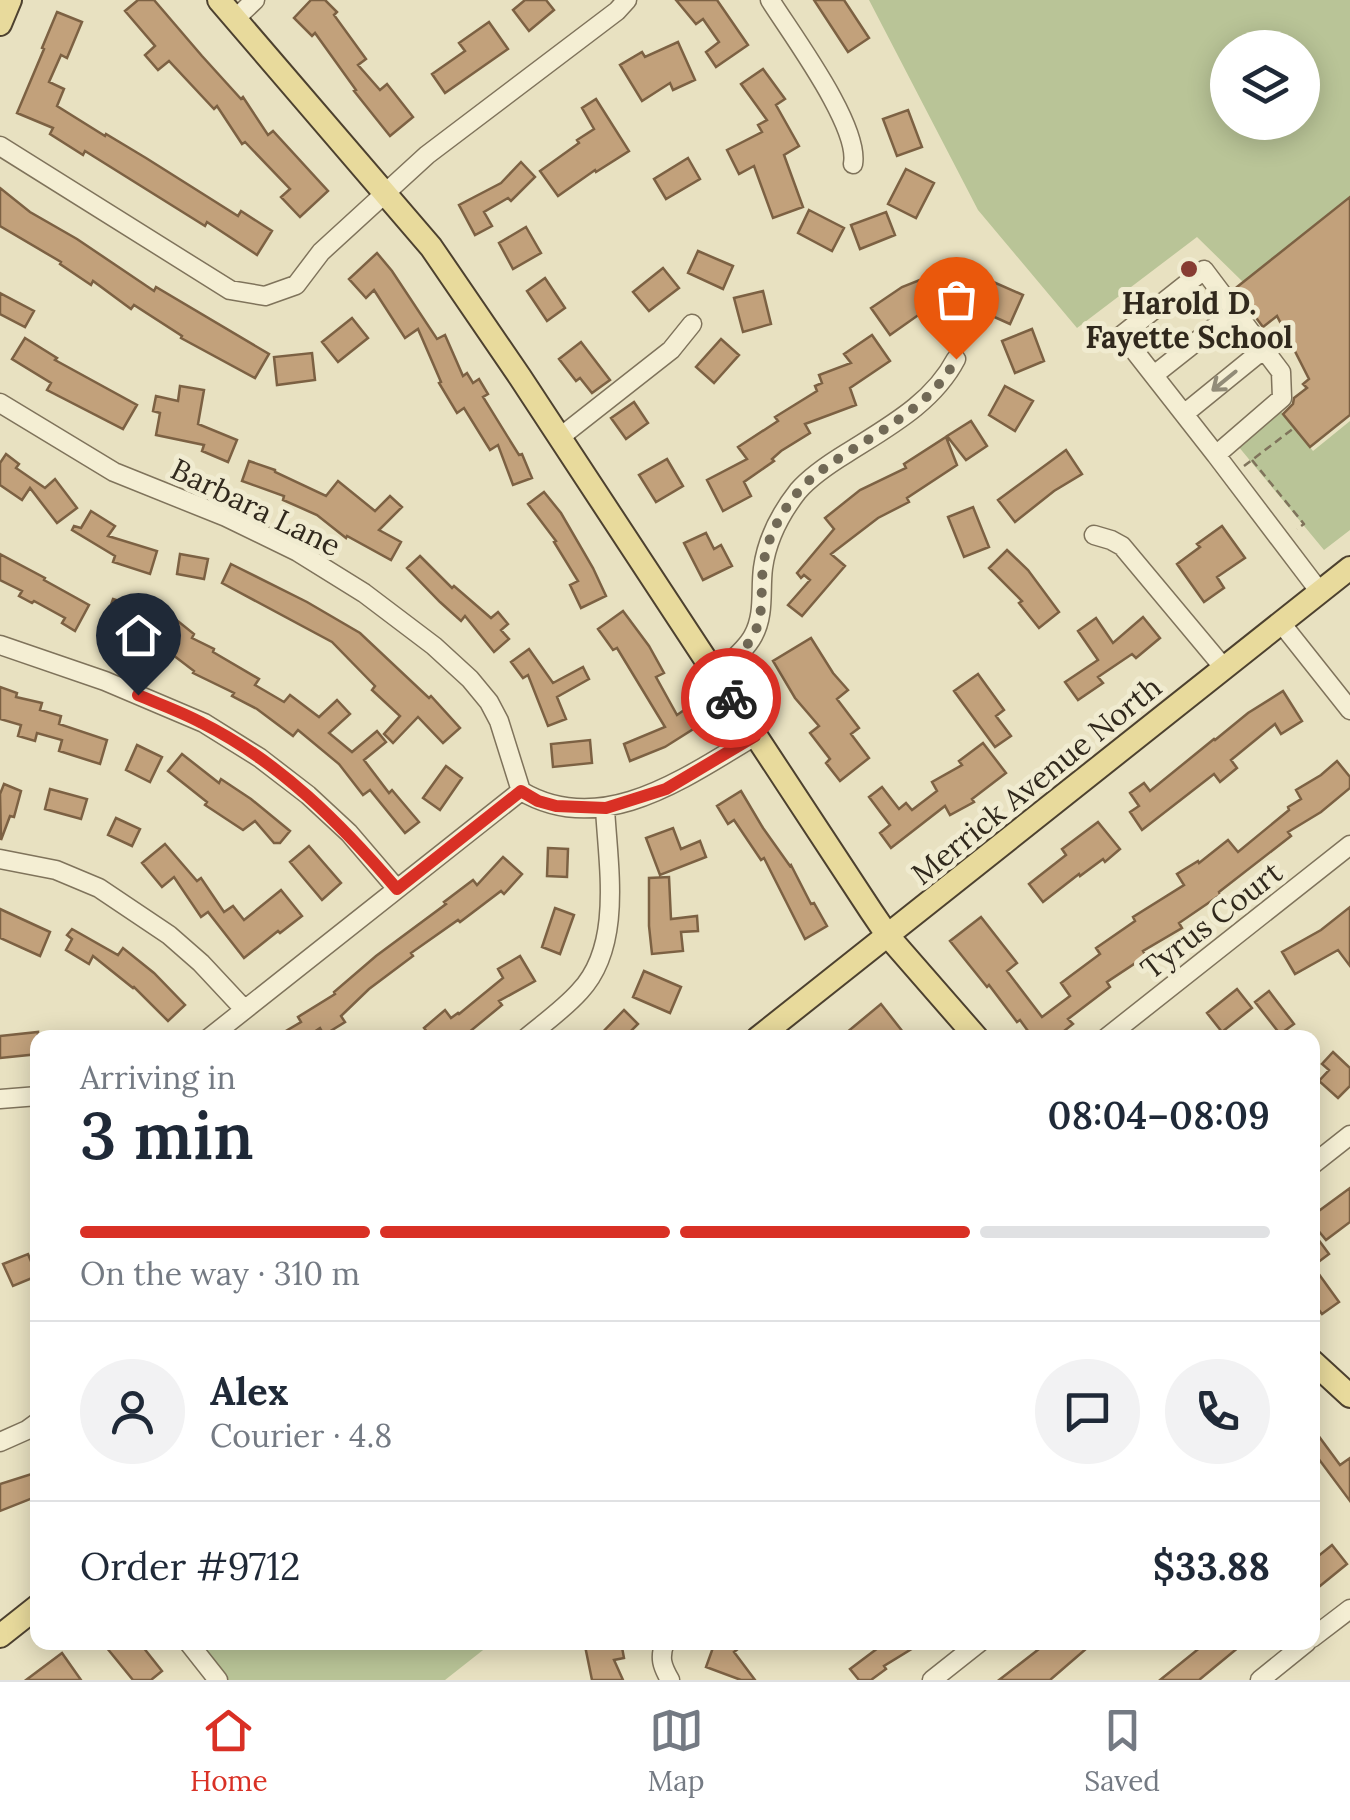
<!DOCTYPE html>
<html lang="en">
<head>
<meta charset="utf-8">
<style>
  body { margin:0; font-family:Lora,serif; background:#f2f2f3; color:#1f2937; height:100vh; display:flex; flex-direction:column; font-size:38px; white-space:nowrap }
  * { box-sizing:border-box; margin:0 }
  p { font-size:32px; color:#747a83 }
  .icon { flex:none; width:55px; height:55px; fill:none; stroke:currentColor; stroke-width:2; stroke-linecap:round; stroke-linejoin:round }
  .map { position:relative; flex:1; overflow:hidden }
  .panel { position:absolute; left:30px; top:1030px; width:1290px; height:620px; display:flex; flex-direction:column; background:#fff; border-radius:20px; box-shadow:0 5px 25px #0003 }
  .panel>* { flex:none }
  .buttons { position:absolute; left:1210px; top:30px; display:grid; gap:20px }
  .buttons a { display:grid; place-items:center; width:110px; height:110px; border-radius:50%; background:#fff; box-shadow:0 5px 25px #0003; font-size:50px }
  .pin { position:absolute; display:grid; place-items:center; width:85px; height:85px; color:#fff; margin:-102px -42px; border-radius:50% 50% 50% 0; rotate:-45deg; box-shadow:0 0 10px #0007 }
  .pin .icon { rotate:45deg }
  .courier { position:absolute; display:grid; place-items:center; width:100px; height:100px; margin:-50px; border:8px solid #d93025; border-radius:50%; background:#fff; color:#222; box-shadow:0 2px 12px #0007 }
  .head em { font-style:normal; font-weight:600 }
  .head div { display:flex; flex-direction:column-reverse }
  .head { display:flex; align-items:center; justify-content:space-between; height:170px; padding:0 50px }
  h1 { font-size:65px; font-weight:600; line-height:75px }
  .bar { display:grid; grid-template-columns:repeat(4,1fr); gap:15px 10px; align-content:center; height:120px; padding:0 50px }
  .bar i { height:12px; border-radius:8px; background:#e0e1e3 }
  .bar .current { background:#d93025 }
  .bar p { grid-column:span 4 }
  .line { display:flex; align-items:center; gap:25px; padding:0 50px; border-top:2px solid #e0e1e3 }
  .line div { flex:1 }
  .round { display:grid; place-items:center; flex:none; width:105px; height:105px; border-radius:52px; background:#f2f2f3 }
  .tab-bar { display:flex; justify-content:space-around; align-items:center; height:140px; border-top:2px solid #e0e1e3; background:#fff; font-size:28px; color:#747a83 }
  .tab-bar a { display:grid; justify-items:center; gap:5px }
  .tab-bar .current { color:#d93025 }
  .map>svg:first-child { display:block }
  .green { fill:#b9c497; fill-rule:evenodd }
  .building { fill:#c2a17b; stroke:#7c6143; stroke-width:2.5 }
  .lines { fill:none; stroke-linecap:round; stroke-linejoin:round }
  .minor-casing { stroke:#7f735b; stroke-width:21 }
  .major-casing { stroke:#4d412f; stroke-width:26 }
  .path { stroke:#7f735b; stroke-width:2.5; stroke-dasharray:8 5; stroke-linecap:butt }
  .minor { stroke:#f4eed3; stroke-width:18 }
  .major { stroke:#e8da9c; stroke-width:22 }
  .oneway { stroke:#928c78 }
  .done { stroke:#716956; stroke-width:10; stroke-dasharray:0 18 }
  .route { stroke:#d93025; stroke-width:12 }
  .poi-dot { fill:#873c32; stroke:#f0ebd0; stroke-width:4 }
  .labels { text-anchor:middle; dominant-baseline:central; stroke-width:10; stroke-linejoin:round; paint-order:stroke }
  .poi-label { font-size:30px; font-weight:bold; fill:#31291d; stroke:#f0ebd0 }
  .street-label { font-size:30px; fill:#31291d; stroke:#f0ebd0 }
</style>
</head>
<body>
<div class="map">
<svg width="1350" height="1680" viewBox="0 0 1350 1680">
  <rect width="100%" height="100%" fill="#e8e1c1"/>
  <path class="green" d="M869 0H1350V198L1244 283 1197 237 1077 328 978 210ZM1228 48H1302V122H1228Z
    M1280 410 1313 451 1350 421V530L1324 550 1238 446Z
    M200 1642 492 1643 445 1680H218L193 1648Z"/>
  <path class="building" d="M138 0H154L202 56 241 99 243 97 268 135 273 131 328 191 300 217 281 197 290 189 245 142 242 144 217 106 214 109 169 61 158 70 145 55 155 46 125 11Z
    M311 0H325L337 12 334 15 366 59 358 65 380 90 387 84 413 117 390 136 354 91 356 90 315 33 312 36 294 18Z
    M525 0H546L554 10 529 31 513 10Z
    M676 0H717L748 45 716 67 706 52 719 42 703 19 696 24Z
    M814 0H844L869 38 848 52Z
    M57 12 82 22 67 58 61 55 49 82 64 89 57 106 105 136 106 134 146 158 238 216 241 211 272 231 257 255 207 222 205 226 85 151 83 155 50 134 53 128 17 113 44 49 42 48Z
    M489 22 508 49 445 93 432 74 465 51 459 43Z
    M678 42 695 80 673 90 670 83 642 101 620 65 642 52 645 57Z
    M763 69 785 99 776 105 799 146 784 155 803 207 773 218 754 166 739 174 727 150 762 132 758 125 767 120 741 84Z
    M596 99 629 151 596 172 595 170 558 196 540 171 579 143 577 140 594 129 582 108Z
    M908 110 922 147 897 156 883 119Z
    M688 158 700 179 666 199 654 179Z
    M521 162 535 177 511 201 508 198 484 212 492 226 475 235 459 205 501 183Z
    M906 169 934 183 916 218 888 204Z
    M0 188 30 212 77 239 154 291 156 287 269 354 255 378 181 338 182 336 134 305 131 309 93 281 91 285 60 264 61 262 0 226Z
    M1350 197V415L1310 447 1283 414 1293 404 1294 398 1307 388 1303 384 1309 379 1277 316 1263 327 1251 311 1254 309 1237 287Z
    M809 210 844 228 832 251 798 233Z
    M886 212 895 235 860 249 851 225Z
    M526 227 541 253 513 269 499 243Z
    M698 251 733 266 723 289 688 273Z
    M377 253 392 271 437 339 445 335 463 376 467 373 473 383 479 379 488 394 483 397 519 455 522 454 532 478 513 485 498 445 490 450 464 408 457 413 439 383 441 382 418 329 405 338 374 290 366 298 349 279Z
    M663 268 679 288 649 311 633 292Z
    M945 270 956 299 924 311 890 335 871 308 902 287Z
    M982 277 1023 295 1010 324 970 306Z
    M545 278 565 308 547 321 527 291Z
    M763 291 771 324 743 332 734 298Z
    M0 293 34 311 25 327 0 314Z
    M352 318 368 338 338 362 322 342Z
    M1032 329 1044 361 1015 373 1002 341Z
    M872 335 890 361 850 388 856 405 805 424 810 433 781 451 772 459 774 461 744 482 751 496 723 511 707 480 747 459 738 447 778 421 775 417 817 391 815 386 822 383 819 375 851 363 844 354Z
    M25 338 57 358 55 360 137 405 123 429 47 390 51 383 12 359Z
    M721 339 739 355 714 383 696 367Z
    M581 342 610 380 592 393 580 378 576 381 559 359Z
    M312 353 315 380 277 385 274 357Z
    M180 386 204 390 198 424 237 440 228 462 202 451 204 445 156 435 160 413 153 411 156 396 178 401Z
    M1005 386 1033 401 1015 431 989 415Z
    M634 402 648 423 626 439 611 418Z
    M971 421 987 446 966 460 947 436Z
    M946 437 957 465 907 498 909 502 878 518 831 554 845 566 802 616 788 605 810 580 804 575 801 578 797 573 834 529 825 518 860 490 906 468 904 464Z
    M1066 450 1082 474 1054 491 1015 522 998 500Z
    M6 454 19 464 16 468 45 488 55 479 77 508 57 523 30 488 22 500 0 485V463Z
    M667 459 683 486 656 502 639 475Z
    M249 461 275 470V472L326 496 338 481 375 511 390 496 402 507 379 530 401 542 391 560 347 536 346 538 317 515 283 500 284 496 242 481Z
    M544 492 561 513 593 568 606 596 581 608 570 585 578 581 554 542 556 541 528 504Z
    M973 507 989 547 964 557 948 517Z
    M91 511 115 526 108 536 157 551 150 574 113 562 115 556 72 530 74 526 81 528Z
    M1222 526 1245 558 1217 577 1224 588 1204 602 1177 564 1200 547 1197 544Z
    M706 533 714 549 721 545 732 566 703 580 684 543Z
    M1007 550 1028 570 1059 612 1039 628 1019 603 1022 601 989 568Z
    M0 554 45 578 44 580 89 605 75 631 62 623 65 618 34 601 32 603 19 596 22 591 0 580Z
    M180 554 208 559 204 579 177 574Z
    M420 556 452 588 454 586 491 618 498 612 508 624 501 630 509 639 494 652 465 616 461 621 440 602 407 568Z
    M231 564 307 602 360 633 429 698 431 696 460 728 443 743 418 717 393 743 384 734 400 716 372 690 375 686 332 642 222 583Z
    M113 599 134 606 137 599 150 604 139 634 105 622Z
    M623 611 649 646 664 673 656 677 677 715 687 708 698 726 665 747 630 761 624 744 665 727 617 648 613 650 598 629Z
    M1143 617 1160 638 1136 658 1132 654 1098 677 1103 683 1078 700 1065 682 1098 660 1078 631 1096 618 1113 643Z
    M174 618 194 634 192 638 214 649 213 652 259 679 255 685 284 702 290 695 319 717 337 700 350 714 329 733 352 752 377 731 386 742 364 760 389 793 392 790 419 822 405 833 370 790 363 795 339 764 298 730 293 736 257 709 232 696 234 693 193 673 194 671 156 642Z
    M811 638 833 673 848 690 837 699 859 728 851 734 869 758 840 781 826 763 830 759 810 733 819 726 795 698 773 661Z
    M529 649 553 683 583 667 589 679 557 697 566 719 548 726 528 675 523 678 511 662Z
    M978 674 1004 710 996 716 1011 736 995 747 954 691Z
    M0 687 17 693 16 697 42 703 40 710 61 716 59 724 107 740 100 764 59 751 62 740 37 733 35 741 18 736 21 725 0 719Z
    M1283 691 1302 721 1281 734 1275 724 1231 760 1237 768 1220 782 1214 774 1142 830 1130 812 1139 806 1130 793 1144 783 1150 791 1214 739 1215 740 1248 713Z
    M590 740 592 763 553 767 551 744Z
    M983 743 1006 773 972 799 974 802 950 815 945 806 891 848 880 833 890 825 869 797 882 787 899 809 906 803 912 810 937 791 932 782 962 765 959 761Z
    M137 745 162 757 150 782 126 770Z
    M182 754 219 783 221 779 251 799 290 831 280 843H274L255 821 243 830 205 805 207 802 168 771Z
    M1337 761 1350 777V788L1321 812 1288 832 1291 836 1219 892 1220 895 1179 923 1182 928 1143 951 1146 956 1107 982 1110 987 1068 1019 1073 1024 1055 1038H1033L1020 1020 1017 1022 989 985 987 987 950 941 981 917 1017 963 1007 971 1042 1017 1070 996 1061 983 1100 954 1096 948 1135 921 1133 917 1184 885 1177 874 1198 861 1199 863 1228 840 1238 852 1289 810 1288 807 1301 799 1296 790 1321 775Z
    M446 766 462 778 440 810 423 798Z
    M4 784 21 791 14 817 10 816 1 840 0 794Z
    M50 789 87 799 81 819 45 809Z
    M741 791 763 828 790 866 791 865 811 904 814 903 827 926 805 939 764 858 761 860 734 820 728 824 717 806Z
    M116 818 140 829 132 846 108 835Z
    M1098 822 1120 849 1105 862 1103 859 1080 876 1079 874 1043 902 1029 884 1066 855 1062 849Z
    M673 828 681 849 700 841 706 857 660 875 646 838Z
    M165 844 197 881 201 878 224 912 233 906 244 920 281 890 302 916 280 933 278 931 244 958 208 912 201 917 174 877 162 887 142 863Z
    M309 846 341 883 322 900 290 862Z
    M548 848 568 849 567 877 547 876Z
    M503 857 522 874 504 894 501 891 460 922 458 920 411 953 413 956 369 989 341 1016 345 1022 324 1035 320 1028 305 1038H274L301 1022 298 1017 335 994 334 992 376 956 446 904 444 902 473 880 477 885Z
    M669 877 671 919 697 916 698 931 681 932 683 951 652 954 649 926V878Z
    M1350 907V966L1338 950 1295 974 1282 952 1321 930Z
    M555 908 574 915 560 954 542 947Z
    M0 909 50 932 40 956 0 938Z
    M72 929 118 955 123 948 154 973 185 1005 168 1021 134 987 133 988 93 956 89 964 66 950 72 939 67 935Z
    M520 956 535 981 499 1001 502 1005 462 1038H432L424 1028 445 1010 451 1018 458 1013 459 1014 503 978 498 969Z
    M644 971 681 987 670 1013 633 997Z
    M1237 989 1252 1008 1222 1032 1207 1013Z
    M1269 991 1294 1024 1280 1034 1255 1002Z
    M881 1004 903 1032 896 1038H840Z
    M624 1010 638 1024 624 1038H597Z
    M38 1032V1054L0 1058V1036Z
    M1333 1052 1350 1068V1086L1338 1098 1319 1081 1329 1070 1322 1064Z
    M1350 1188V1222L1326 1240 1312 1223V1216Z
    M1312 1231 1329 1254 1313 1266 1339 1302 1322 1314 1312 1301Z
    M28 1254 37 1276 13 1286 3 1264Z
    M1312 1427 1340 1465 1350 1458V1501L1318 1458 1312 1463Z
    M38 1472V1496L0 1511V1484Z
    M1332 1545 1347 1564 1320 1586 1312 1577V1561Z
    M102 1642H139L162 1671 151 1680H133Z
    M605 1642H621L624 1658 614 1660 623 1680H592L585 1646Z
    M715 1642H747L734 1652 755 1680H741L706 1667Z
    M886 1642H923L884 1666 886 1669 871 1680H859L850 1669Z
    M1048 1642H1094L1050 1680H999Z
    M1207 1642H1245L1199 1680H1160Z
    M62 1653 81 1680H26Z"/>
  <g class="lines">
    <defs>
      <path id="minor" d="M770 0C792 35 860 126 853 164
        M235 19 255 0
        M0 146 230 290 265 296 296 285 321 252 427 155 617 11 627 0
        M1154 375 1235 311
        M0 403 114 472 226 517 298 552 364 593 434 646 470 679 489 702 499 721 521 791
        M1184 414 1264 349
        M559 438 671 350 692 324
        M1216 455 1122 335 1204 270 1281 372 1282 398 1216 455 1320 592
        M1094 535 1111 540 1122 546 1224 668
        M1281 623 1350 710
        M0 645 105 681 204 723 260 758 308 795 349 833 397 889
        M716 675C728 663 745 651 753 636 765 614 760 591 763 568 767 539 780 514 798 491 811 476 829 464 847 453 888 427 933 403 956 359
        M521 791C602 839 686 777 755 736
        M0 859 56 870 99 888 169 935 201 963 244 1009
        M209 1038 521 791
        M526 1038C544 1023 564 1009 580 991 623 945 608 866 605 808
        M1106 1038 1350 845
        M0 1099 38 1096
        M1312 1165 1350 1135
        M0 1442 27 1430 38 1422
        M1312 1638 1350 1609
        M188 1642 218 1680
        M665 1642C659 1658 662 1666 670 1680
        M932 1680 980 1642
        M1260 1680 1307 1642"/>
      <path id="major" d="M219 0 431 247 520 377 871 911 888 936 977 1038
        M0 24 10 0
        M758 1038 1350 568
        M1312 1361 1350 1396
        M0 1636 38 1606"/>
    </defs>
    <use href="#minor" class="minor-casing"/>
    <use href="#major" class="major-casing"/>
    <path class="path" d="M1252 460 1304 524 1297 529
      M1244 466 1294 428"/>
    <use href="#minor" class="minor"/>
    <use href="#major" class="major"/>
  </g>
  <defs><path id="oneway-shaft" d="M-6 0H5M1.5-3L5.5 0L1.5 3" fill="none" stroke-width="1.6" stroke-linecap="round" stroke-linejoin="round" transform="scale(2.5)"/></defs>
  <use class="oneway" href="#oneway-shaft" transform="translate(1224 381) rotate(141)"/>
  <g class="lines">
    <path class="done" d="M731 698 716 675C728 663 745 651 753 636 765 614 760 591 763 568 766 539 780 514 798 492 811 476 829 465 847 453 887 427 933 403 956 359"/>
    <path class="route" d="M138 695C159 704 182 712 202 723 280 762 341 824 397 889L521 791 538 801 556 806 606 808 666 789 755 736 731 698"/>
  </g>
  <circle class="poi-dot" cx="1189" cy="269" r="10"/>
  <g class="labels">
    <g class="poi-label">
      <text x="1189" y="303">Harold D.<tspan x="1189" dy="34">Fayette School</tspan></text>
    </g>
    <g class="street-label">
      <text transform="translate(256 507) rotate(26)">Barbara Lane</text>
      <text transform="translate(1036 780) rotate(-39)">Merrick Avenue North</text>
      <text transform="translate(1211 920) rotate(-38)">Tyrus Court</text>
    </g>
  </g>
</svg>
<div class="buttons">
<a><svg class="icon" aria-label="layers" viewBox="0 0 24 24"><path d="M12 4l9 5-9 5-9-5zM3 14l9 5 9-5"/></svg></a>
</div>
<div class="pin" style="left:956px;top:359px;background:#ea580c"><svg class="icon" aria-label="bag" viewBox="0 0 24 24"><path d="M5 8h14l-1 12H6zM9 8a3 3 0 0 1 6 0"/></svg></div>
<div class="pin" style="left:138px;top:695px;background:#1f2937"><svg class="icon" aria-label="home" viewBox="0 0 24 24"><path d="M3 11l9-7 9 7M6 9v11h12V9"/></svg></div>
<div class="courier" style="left:731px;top:698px"><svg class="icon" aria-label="bike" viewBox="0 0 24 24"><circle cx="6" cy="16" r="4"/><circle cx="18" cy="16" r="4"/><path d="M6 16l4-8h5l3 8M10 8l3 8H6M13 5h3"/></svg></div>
<section class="panel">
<div class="head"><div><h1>3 min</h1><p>Arriving in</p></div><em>08:04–08:09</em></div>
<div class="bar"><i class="current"></i><i class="current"></i><i class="current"></i><i></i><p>On the way · 310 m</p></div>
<div class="line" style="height:180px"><a class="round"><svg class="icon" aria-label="person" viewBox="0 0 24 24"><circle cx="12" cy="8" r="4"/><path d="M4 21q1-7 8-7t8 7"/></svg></a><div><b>Alex</b><p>Courier · 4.8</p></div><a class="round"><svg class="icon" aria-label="chat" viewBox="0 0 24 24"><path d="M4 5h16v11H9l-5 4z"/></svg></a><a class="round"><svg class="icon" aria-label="phone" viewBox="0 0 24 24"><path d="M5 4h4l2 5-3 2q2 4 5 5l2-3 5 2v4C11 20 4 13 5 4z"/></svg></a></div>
<div class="line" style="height:130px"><div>Order #9712</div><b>$33.88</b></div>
</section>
</div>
<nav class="tab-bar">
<a class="current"><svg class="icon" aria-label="home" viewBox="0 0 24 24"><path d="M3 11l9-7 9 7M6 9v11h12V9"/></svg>Home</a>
<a><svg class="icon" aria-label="map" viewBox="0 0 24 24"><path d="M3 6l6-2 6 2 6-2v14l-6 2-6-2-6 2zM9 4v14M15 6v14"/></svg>Map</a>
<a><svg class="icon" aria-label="saved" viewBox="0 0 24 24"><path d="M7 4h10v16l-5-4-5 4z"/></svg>Saved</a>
</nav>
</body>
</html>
